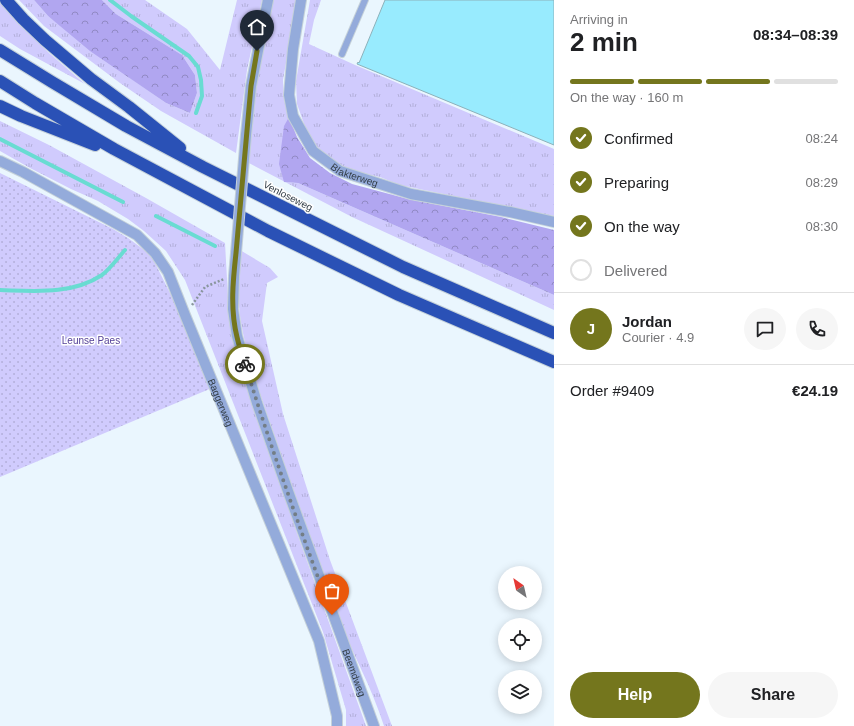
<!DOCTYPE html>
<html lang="en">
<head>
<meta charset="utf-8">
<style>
  body { margin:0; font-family:Helvetica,sans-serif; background:#f6f6f6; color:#202124; height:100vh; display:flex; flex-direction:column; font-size:15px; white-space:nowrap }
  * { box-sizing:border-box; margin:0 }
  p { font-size:13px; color:#757577 }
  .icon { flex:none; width:22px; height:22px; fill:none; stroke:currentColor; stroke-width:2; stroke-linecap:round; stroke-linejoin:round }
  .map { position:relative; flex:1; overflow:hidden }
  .sheet { display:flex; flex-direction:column; background:#fff; width:300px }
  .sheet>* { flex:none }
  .needle { width:26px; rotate:326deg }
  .buttons { position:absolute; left:498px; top:566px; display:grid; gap:8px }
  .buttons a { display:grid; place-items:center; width:44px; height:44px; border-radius:50%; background:#fff; box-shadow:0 2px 10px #0003; font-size:20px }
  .pin { position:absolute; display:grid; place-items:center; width:34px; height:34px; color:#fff; margin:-41px -17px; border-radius:50% 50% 50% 0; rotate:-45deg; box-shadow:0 0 4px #0007 }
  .pin .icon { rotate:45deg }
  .courier { position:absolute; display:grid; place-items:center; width:40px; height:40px; margin:-20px; border:3px solid #74761d; border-radius:50%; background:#fff; color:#222; box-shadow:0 1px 5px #0007 }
  .summary em { font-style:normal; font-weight:600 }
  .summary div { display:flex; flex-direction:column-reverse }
  .summary { display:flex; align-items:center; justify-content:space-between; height:68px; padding:0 16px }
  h1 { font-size:26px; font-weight:600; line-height:30px }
  .bar { display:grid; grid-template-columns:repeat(4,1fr); gap:6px 4px; align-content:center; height:48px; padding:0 16px }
  .bar i { height:5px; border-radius:3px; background:#e0e0e0 }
  .bar .current { background:#74761d }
  .bar p { grid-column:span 4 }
  .line { display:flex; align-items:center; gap:10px; padding:0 16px; border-top:1px solid #e0e0e0 }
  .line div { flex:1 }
  .round { display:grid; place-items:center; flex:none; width:42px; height:42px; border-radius:21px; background:#f6f6f6 }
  ol { padding:0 16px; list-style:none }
  li { display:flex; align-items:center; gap:12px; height:44px }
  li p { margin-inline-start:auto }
  li .icon { padding:4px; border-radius:50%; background:#74761d; color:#fff; stroke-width:4 }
  li:last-child { color:#757577 }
  li i { width:22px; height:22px; border:2px solid #e0e0e0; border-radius:50% }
  .primary-button { display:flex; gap:8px; margin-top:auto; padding:8px 16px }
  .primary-button a { flex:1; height:46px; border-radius:24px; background:#74761d; color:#fff; font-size:16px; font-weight:600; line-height:46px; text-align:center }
  .primary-button a+a { background:#f6f6f6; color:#202124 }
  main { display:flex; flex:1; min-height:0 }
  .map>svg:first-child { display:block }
  .grass { fill:url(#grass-tufts) }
  .forest { fill:url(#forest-crowns) }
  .park { fill:url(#park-dots) }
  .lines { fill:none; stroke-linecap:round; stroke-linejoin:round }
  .stream { stroke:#69dcd2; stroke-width:4 }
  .building { fill:#98ebfe; stroke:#8cb1ba }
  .service-casing { stroke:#c5d1d9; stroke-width:8 }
  .minor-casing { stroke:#c5d1d9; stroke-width:12 }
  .motorway-casing { stroke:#c5d1d9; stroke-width:14 }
  .path { stroke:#89959d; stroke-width:2.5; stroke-dasharray:2 2; stroke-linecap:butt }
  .service { stroke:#94abdb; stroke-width:6 }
  .minor { stroke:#94abdb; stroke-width:10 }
  .motorway { stroke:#2a51b6; stroke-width:12 }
  .minor-bridge-casing { stroke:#c5d1d9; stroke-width:12; stroke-linecap:butt }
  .minor-bridge { stroke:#94abdb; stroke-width:10 }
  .done { stroke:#737e87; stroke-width:4; stroke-dasharray:0 7.2 }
  .route { stroke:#74761d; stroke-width:5 }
  .labels { text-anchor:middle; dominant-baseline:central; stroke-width:3; stroke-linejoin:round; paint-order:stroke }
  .street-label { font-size:10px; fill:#333e47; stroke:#fff }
  .park-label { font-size:10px; fill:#564299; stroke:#fff }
</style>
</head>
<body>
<main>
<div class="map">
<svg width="554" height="726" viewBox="0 0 554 726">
  <defs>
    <pattern id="grass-tufts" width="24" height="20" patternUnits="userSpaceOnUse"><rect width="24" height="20" fill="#d0cbfd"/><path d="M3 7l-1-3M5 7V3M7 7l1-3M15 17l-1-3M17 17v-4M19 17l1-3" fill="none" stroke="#b3afda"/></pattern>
    <pattern id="forest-crowns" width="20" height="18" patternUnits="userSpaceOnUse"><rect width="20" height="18" fill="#b1a6f0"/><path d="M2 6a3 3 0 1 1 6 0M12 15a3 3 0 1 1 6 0" fill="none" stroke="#9189c4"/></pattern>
    <pattern id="park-dots" width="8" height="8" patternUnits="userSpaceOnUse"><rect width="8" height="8" fill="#d0cbfd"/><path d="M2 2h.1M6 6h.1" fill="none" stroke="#b3afda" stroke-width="1.8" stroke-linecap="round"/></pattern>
  </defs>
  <rect width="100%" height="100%" fill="#eaf6fe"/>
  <path class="grass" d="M19 0H34L48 16 130 78 166 103 190 113 197 93 195 75 182 55 116 14 102 0H145L187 29 220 70 237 0H262L247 70 236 153 161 111 120 83 44 26Z
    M272 0H297L283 80 284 100 289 117 284 182 298 183 554 295V310L352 217 247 162 256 82Z
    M310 0H321L314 20 309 44 355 65 554 149V216L424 190 400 185 380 177 349 170 335 161 318 148 308 135 297 104 296 81Z
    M0 3 6 10 49 53 85 84 20 49 0 36Z
    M0 121 49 145 146 198 225 243 228 297 232 325 265 429 297 533 366 726H346V710L323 632 185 280 166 251 144 231 128 219 98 201 71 189 30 168 0 151Z
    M240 250 270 268 278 277 267 283 262 321 283 414 330 560 392 726H384C372 688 353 654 338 618 332 603 327 587 322 572 307 532 293 491 279 449 264 403 244 356 239 307 237 288 239 269 240 250Z"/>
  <path class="forest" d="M34 0H102L116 14 182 55 195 75 197 93 190 113 166 103 90 51 48 16Z
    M289 117 297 137 310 158 330 173 352 184 408 199 501 217 554 230V295L298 183 284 182 279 164 284 126Z"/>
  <path class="park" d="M0 173 113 229 128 238 147 252 154 261 181 315 212 388 0 477Z"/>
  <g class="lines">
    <path class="stream" d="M110 0 131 16 189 56 198 67 201 80 202 96 196 113
      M0 139 123 202
      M156 216 215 246
      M0 290C34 291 72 295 102 275 109 270 119 257 125 250"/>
  </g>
  <path class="building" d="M385 0H554V145L357 64 358 62 359 63Z"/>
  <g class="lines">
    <defs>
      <path id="service" d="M342 54 365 0"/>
      <g id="minor">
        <path id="s1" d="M301 0 293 49 289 95 293 116 313 151 340 171 411 194 510 212 554 222"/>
        <path d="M246 135 251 86 268 0"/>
        <path id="s2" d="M0 161 23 172 137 235 155 253 168 272 185 315 319 641 337 716V726"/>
        <path id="s3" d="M236 253 234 276 233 309 237 336 257 403 289 494 374 726"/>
      </g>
      <path id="motorway" d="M6 0 23 19 45 40 91 79 129 107 180 148
        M0 50 52 82 126 126 203 167 403 267 554 333
        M0 81 35 103 114 149 268 231 399 295 554 362
        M0 106 21 116 95 145"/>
    </defs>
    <use href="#service" class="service-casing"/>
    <use href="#minor" class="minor-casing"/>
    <use href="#motorway" class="motorway-casing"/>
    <path class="path" d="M192 305 205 287 224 279"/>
    <use href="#service" class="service"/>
    <use href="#minor" class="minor"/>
    <use href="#motorway" class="motorway"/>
    <defs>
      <path id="minor-bridge" d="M236 253 246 135"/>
    </defs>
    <use href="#minor-bridge" class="minor-bridge-casing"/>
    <use href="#minor-bridge" class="minor-bridge"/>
  </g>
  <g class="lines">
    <path class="done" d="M245 364C271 448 301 532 332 615"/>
    <path class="route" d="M245 364C242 355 239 346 237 337 230 309 233 280 236 253L251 86 257 51"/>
  </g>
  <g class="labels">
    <g class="street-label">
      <text stroke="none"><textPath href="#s1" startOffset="206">Blakterweg</textPath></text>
      <text transform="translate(288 196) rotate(27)">Venloseweg</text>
      <text stroke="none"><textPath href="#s2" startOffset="345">Baggerweg</textPath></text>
      <text stroke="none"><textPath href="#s3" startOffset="440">Beemdweg</textPath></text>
    </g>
    <g class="park-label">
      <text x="91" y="340">Leunse Paes</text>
    </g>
  </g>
</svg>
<div class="buttons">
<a><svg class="needle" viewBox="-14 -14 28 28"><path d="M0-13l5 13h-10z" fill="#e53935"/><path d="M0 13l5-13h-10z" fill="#757577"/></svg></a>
<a><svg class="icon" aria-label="locate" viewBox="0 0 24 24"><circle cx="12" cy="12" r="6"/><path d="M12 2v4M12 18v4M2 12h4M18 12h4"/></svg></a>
<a><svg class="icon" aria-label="layers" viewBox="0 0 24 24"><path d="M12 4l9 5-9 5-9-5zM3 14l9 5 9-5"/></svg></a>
</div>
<div class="pin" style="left:332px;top:615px;background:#ea580c"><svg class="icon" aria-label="bag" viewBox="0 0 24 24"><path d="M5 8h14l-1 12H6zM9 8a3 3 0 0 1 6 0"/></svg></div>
<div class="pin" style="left:257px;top:51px;background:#1f2937"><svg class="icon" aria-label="home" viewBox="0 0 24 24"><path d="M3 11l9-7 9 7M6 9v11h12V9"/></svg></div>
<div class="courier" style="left:245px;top:364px"><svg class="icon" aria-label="bike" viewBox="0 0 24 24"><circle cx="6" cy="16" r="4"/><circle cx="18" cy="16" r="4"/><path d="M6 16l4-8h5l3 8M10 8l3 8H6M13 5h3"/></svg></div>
</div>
<section class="sheet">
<div class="summary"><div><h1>2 min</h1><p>Arriving in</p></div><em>08:34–08:39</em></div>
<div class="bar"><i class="current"></i><i class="current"></i><i class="current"></i><i></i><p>On the way · 160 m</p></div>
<ol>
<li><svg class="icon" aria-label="check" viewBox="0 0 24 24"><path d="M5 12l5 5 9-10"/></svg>Confirmed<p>08:24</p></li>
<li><svg class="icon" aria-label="check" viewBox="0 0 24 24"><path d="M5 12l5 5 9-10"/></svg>Preparing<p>08:29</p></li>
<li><svg class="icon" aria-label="check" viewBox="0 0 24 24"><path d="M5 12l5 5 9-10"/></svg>On the way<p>08:30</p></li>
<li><i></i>Delivered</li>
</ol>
<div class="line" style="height:72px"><b class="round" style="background:#74761d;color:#fff">J</b><div><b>Jordan</b><p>Courier · 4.9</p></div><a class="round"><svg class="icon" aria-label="chat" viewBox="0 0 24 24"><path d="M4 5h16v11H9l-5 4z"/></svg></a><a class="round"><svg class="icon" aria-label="phone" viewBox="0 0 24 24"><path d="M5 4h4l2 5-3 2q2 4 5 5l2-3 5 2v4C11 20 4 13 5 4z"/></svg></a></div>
<div class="line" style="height:52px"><div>Order #9409</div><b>€24.19</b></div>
<div class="primary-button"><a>Help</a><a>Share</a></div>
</section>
</main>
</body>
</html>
